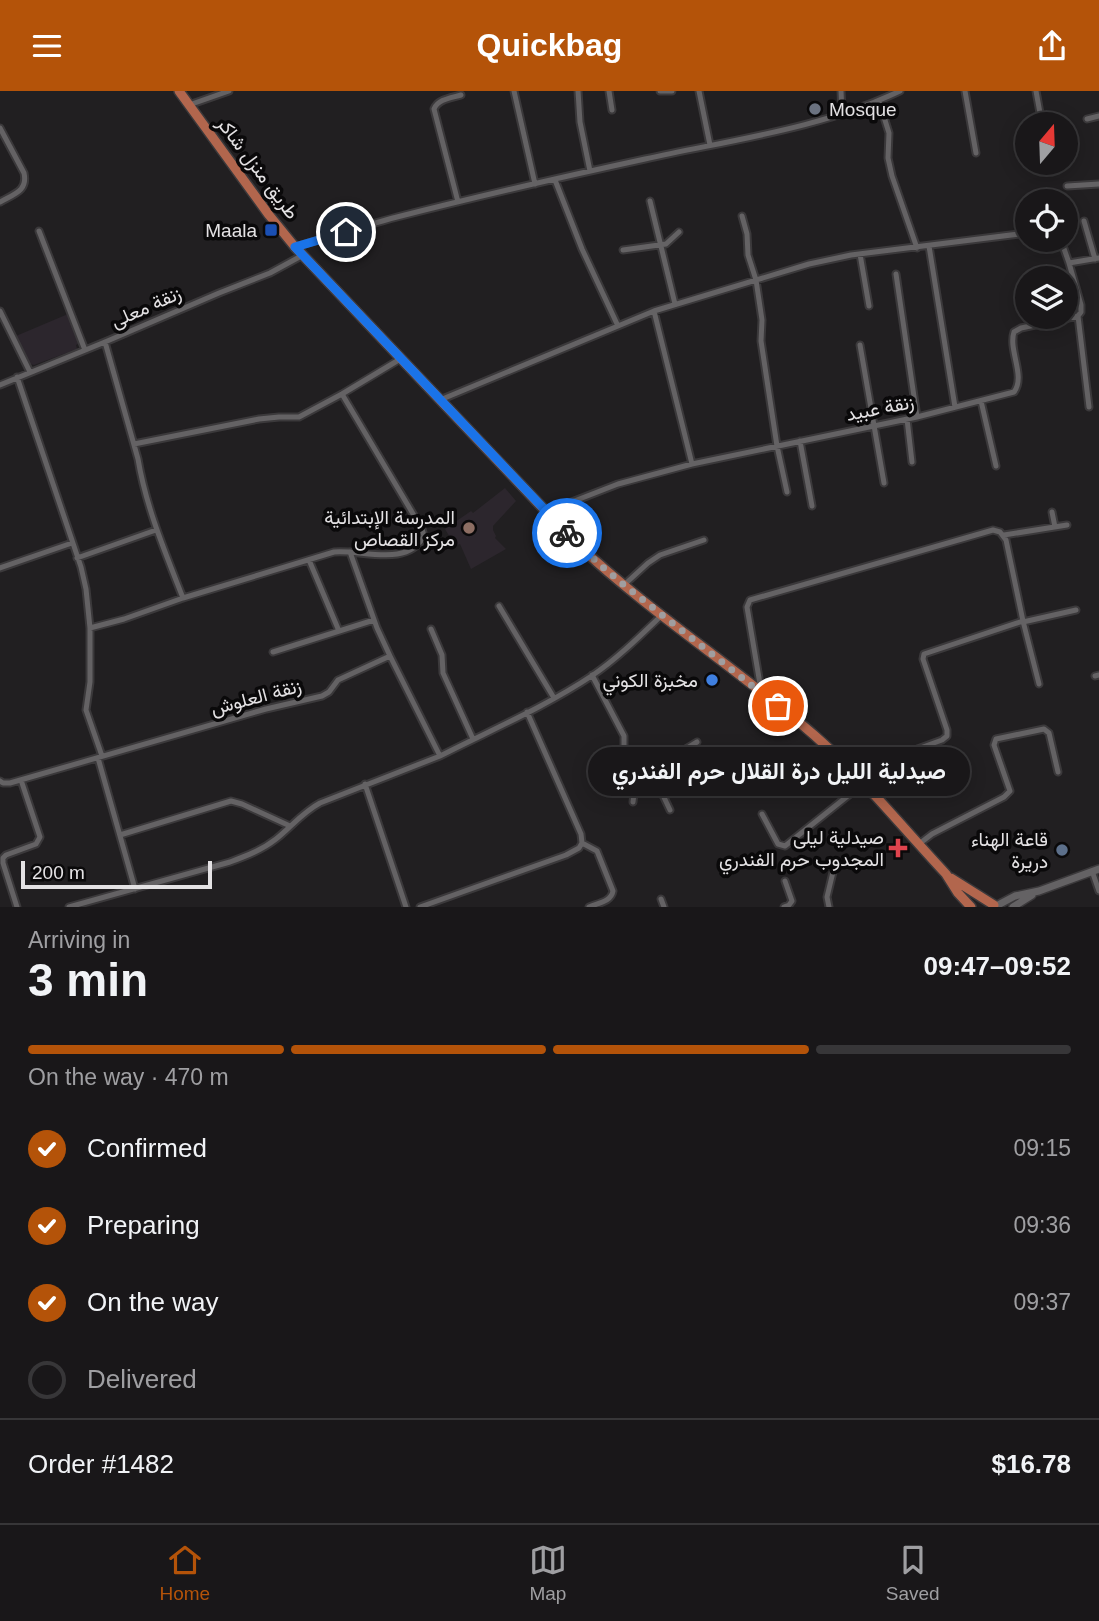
<!DOCTYPE html>
<html lang="en">
<head>
<meta charset="utf-8">
<style>
  body { margin:0; font-family:Helvetica,Vazirmatn,sans-serif; background:#222022; color:#f1f3f6; height:100vh; display:flex; flex-direction:column; font-size:26px; white-space:nowrap }
  * { box-sizing:border-box; margin:0 }
  p { font-size:23px; color:#9f9fa2 }
  .icon { flex:none; width:38px; height:38px; fill:none; stroke:currentColor; stroke-width:2; stroke-linecap:round; stroke-linejoin:round }
  .map { position:relative; height:816px; overflow:hidden }
  .sheet { display:flex; flex-direction:column; background:#191719; flex:1 }
  .sheet>* { flex:none }
  .needle { width:46px; rotate:19deg }
  .fabs { position:absolute; left:1015px; top:21px; display:grid; gap:14px }
  .fabs a { display:grid; place-items:center; width:63px; height:63px; border-radius:50%; background:#191719; box-shadow:0 4px 18px #0003,0 0 0 2px #373638; font-size:35px }
  .scale { position:absolute; left:21px; bottom:18px; width:191px; box-sizing:border-box; padding-left:7px; border:4px solid #e4e2e4; border-top:0; font-size:19px; line-height:24px; white-space:nowrap; color:#e4e2e4; -webkit-text-stroke:5px #0a090a; paint-order:stroke }
  .pin { position:absolute; display:grid; place-items:center; width:60px; height:60px; color:#fff; margin:-30px; border:4px solid #fff; border-radius:50%; box-shadow:0 2px 7px #0007 }
  .courier { position:absolute; display:grid; place-items:center; width:70px; height:70px; margin:-35px; border:5px solid #1a73e8; border-radius:50%; background:#fff; color:#222; box-shadow:0 2px 9px #0007 }
  .bubble { position:absolute; height:49px; border-radius:24px; background:#191719; box-shadow:0 4px 18px #0003,0 0 0 2px #373638; font-size:23px; font-weight:700; line-height:49px; text-align:center }
  .headline em { font-style:normal; font-weight:700 }
  .headline div { display:flex; flex-direction:column-reverse }
  .headline { display:flex; align-items:center; justify-content:space-between; height:119px; padding:0 28px }
  h1 { font-size:46px; font-weight:700; line-height:52px }
  .bar { display:grid; grid-template-columns:repeat(4,1fr); gap:10px 7px; align-content:center; height:84px; padding:0 28px }
  .bar i { height:9px; border-radius:5px; background:#373638 }
  .bar .active { background:#b45309 }
  .bar p { grid-column:span 4 }
  .line { display:flex; align-items:center; gap:18px; padding:0 28px; border-top:2px solid #373638 }
  .line div { flex:1 }
  ol { padding:0 28px; list-style:none }
  li { display:flex; align-items:center; gap:21px; height:77px }
  li p { margin-inline-start:auto }
  li .icon { padding:7px; border-radius:50%; background:#b45309; color:#fff; stroke-width:4 }
  li:last-child { color:#9f9fa2 }
  li i { width:38px; height:38px; border:4px solid #373638; border-radius:50% }
  header { display:flex; justify-content:space-between; align-items:center; height:91px; padding:0 28px; background:#b45309; color:#fff; font-size:32px; font-weight:700 }
  .menu { display:flex; justify-content:space-around; align-items:center; height:98px; border-top:2px solid #373638; background:#191719; font-size:19px; color:#9f9fa2 }
  .menu a { display:grid; justify-items:center; gap:4px }
  .menu .active { color:#b45309 }
  .map>svg:first-child { display:block }
  .built { fill:#2c262d }
  .lines { fill:none; stroke-linecap:round; stroke-linejoin:round }
  .minor-casing { stroke:#3b393b; stroke-width:9 }
  .tertiary-casing { stroke:#3b393b; stroke-width:10 }
  .primary-casing { stroke:#3b393b; stroke-width:12 }
  .minor { stroke:#646264; stroke-width:5 }
  .tertiary { stroke:#646264; stroke-width:7 }
  .primary { stroke:#b2664d; stroke-width:9 }
  .done { stroke:#a09ea0; stroke-width:7; stroke-dasharray:0 12.6 }
  .route { stroke:#1a73e8; stroke-width:9 }
  .worship-dot { fill:#6b7280; stroke:#0a090a; stroke-width:2.5 }
  .transit-dot { fill:#1a4fb4; stroke:#0a090a; stroke-width:2.5 }
  .education-dot { fill:#8d6e63; stroke:#0a090a; stroke-width:2.5 }
  .shop-dot { fill:#3f7fe0; stroke:#0a090a; stroke-width:2.5 }
  .health-dot { fill:#e0444e; stroke:#0a090a; stroke-width:2.5 }
  .service-dot { fill:#5c6f8a; stroke:#0a090a; stroke-width:2.5 }
  .labels { text-anchor:middle; dominant-baseline:central; stroke-width:7; stroke-linejoin:round; paint-order:stroke }
  .poi-label { font-size:19px; fill:#e4e2e4; stroke:#0a090a; text-anchor:end }
  .street-label { font-size:19px; fill:#e4e2e4; stroke:#0a090a }
</style>
</head>
<body>
<header><svg class="icon" aria-label="menu" viewBox="0 0 24 24"><path d="M4 6h16M4 12h16M4 18h16"/></svg>Quickbag<svg class="icon" aria-label="share" viewBox="0 0 24 24"><path d="M12 15V3M7 8l5-5 5 5M5 13v7h14v-7"/></svg></header>
<div class="map">
<svg width="1099" height="816" viewBox="0 0 1099 816">
  <rect width="100%" height="100%" fill="#211f21"/>
  <path class="built" d="M68 223 80 252 76 254 77 258 34 274 30 273 16 245Z
    M505 397 516 410 493 435V439L496 445 495 447 506 458 471 478 460 453 455 455 445 438 471 420 473 422Z"/>
  <g class="lines">
    <defs>
      <path id="minor" d="M514 0 535 93
        M578 0 580 31 590 80
        M609 0 612 19
        M660 0H672
        M699 0 710 54
        M841 0 842 23
        M965 0 976 62
        M1036 0 1042 33
        M879 10 889 42 888 67 892 85 917 157
        M189 14 229 0
        M1087 28 1099 25
        M0 37 24 82C28 100 14 103 0 111
        M555 89 582 158 618 235
        M1067 95 1099 93
        M650 110 675 213
        M458 111 434 18C438 8 451 7 461 4
        M742 125 747 143 748 164 756 189 762 229 761 250 777 355 787 401
        M1084 130 1095 168
        M39 140 85 259
        M1061 149 1069 172
        M929 155 955 316
        M295 156C329 146 363 135 397 126 479 105 562 86 645 68 730 49 820 38 900 0
        M623 159 666 153 679 141
        M860 163 869 215
        M896 183 917 326
        M0 220 30 281
        M654 220 692 373
        M1078 225 1089 316
        M105 251 138 368C146 416 165 461 183 507
        M860 254 884 392
        M17 286 81 476 86 498 90 537 124 528 183 507 334 461C361 458 407 477 424 445L422 438 342 303
        M0 294 105 251 219 202 270 182 303 164
        M440 309 654 220 809 173 851 164 1027 142
        M981 310 996 375
        M907 328 912 371
        M800 350 812 415
        M134 353 259 328 279 326H299L342 303 402 267
        M546 421 618 393 692 373 917 326 1014 301C1026 285 1008 259 1014 241L1021 237 1078 225 1081 221V214L1069 172 1099 167
        M1052 421 1055 436
        M1004 444 1067 434
        M350 461 377 537 390 565
        M77 467 156 439
        M309 469 339 540
        M0 477 72 452
        M624 494 648 472 660 464 704 449
        M499 515 554 607
        M1023 531 1076 519
        M90 537V591L86 619 102 665
        M431 538 442 564 443 582 473 648
        M273 561 374 529
        M592 584 624 645V664L632 684 636 686 633 711
        M1095 585 1099 584
        M761 599 747 516 750 509 993 439 1000 441 1006 449 1023 530 1039 593
        M527 621 581 743 582 752
        M98 667 135 798
        M651 679 670 719
        M855 681 942 649 947 645V639L923 568 924 563 1023 530
        M636 686 642 685 697 651
        M0 690 3 692H10L266 618 322 605 329 601 338 589 390 565 440 665C491 639 545 616 593 584 618 567 640 545 662 524
        M365 693 406 816
        M762 723 778 753 785 755 864 692
        M120 744 231 710 242 713 290 735
        M582 752 597 760 613 800C611 811 598 812 589 816
        M919 753 932 743 1004 706 1010 700 994 654 996 648 1044 638 1049 642 1058 681
        M1092 780 1099 800
        M661 808 664 816
        M17 816 3 772V767L6 764 36 753 40 746 21 689
        M69 816 230 771C246 765 262 759 276 748 291 736 303 721 320 712L440 665
        M420 816 566 764 579 757 582 752
        M784 816 789 814 792 810 785 790
        M829 816 827 806 833 781"/>
      <path id="tertiary" d="M996 815 1015 805 1039 800 1099 778
        M1013 816 1032 804"/>
      <path id="primary" d="M179 0 269 124 295 156 578 454C652 523 738 578 814 644 862 686 902 736 946 783L958 802 971 816
        M951 787 994 814"/>
    </defs>
    <use href="#minor" class="minor-casing"/>
    <use href="#tertiary" class="tertiary-casing"/>
    <use href="#primary" class="primary-casing"/>
    <use href="#minor" class="minor"/>
    <use href="#tertiary" class="tertiary"/>
    <use href="#primary" class="primary"/>
  </g>
  <g class="lines">
    <path class="done" d="M567 442 598 472 624 494 778 615"/>
    <path class="route" d="M346 141 295 156 567 442"/>
  </g>
  <circle class="worship-dot" cx="815" cy="18" r="7"/>
  <rect class="transit-dot" x="264" y="132" width="14" height="14" rx="3.5"/>
  <circle class="education-dot" cx="469" cy="437" r="7"/>
  <circle class="shop-dot" cx="712" cy="589" r="7"/>
  <path class="health-dot" d="M894.5 746.5h7v7h7v7h-7v7h-7v-7h-7v-7h7z"/>
  <circle class="service-dot" cx="1062" cy="759" r="7"/>
  <g class="labels">
    <g class="poi-label">
      <text x="829" y="18" text-anchor="start">Mosque</text>
      <text x="257" y="139">Maala</text>
      <text x="455" y="426">المدرسة الإبتدائية<tspan x="455" dy="22">مركز القصاص</tspan></text>
      <text x="698" y="589">مخبزة الكوني</text>
      <text x="884" y="746">صيدلية ليلى<tspan x="884" dy="22">المجدوب حرم الفندري</tspan></text>
      <text x="1048" y="748">قاعة الهناء<tspan x="1048" dy="22">دريرة</tspan></text>
    </g>
    <g class="street-label">
      <text transform="translate(258 77) rotate(53)">طريق منزل شاكر</text>
      <text transform="translate(146 216) rotate(-24)">زنقة معلى</text>
      <text transform="translate(880 317) rotate(-11)">زنقة عبيد</text>
      <text transform="translate(256 606) rotate(-15)">زنقة العلوش</text>
    </g>
  </g>
</svg>
<div class="fabs">
<a><svg class="needle" viewBox="-14 -14 28 28"><path d="M0-13l5 13h-10z" fill="#e53935"/><path d="M0 13l5-13h-10z" fill="#9f9fa2"/></svg></a>
<a><svg class="icon" aria-label="locate" viewBox="0 0 24 24"><circle cx="12" cy="12" r="6"/><path d="M12 2v4M12 18v4M2 12h4M18 12h4"/></svg></a>
<a><svg class="icon" aria-label="layers" viewBox="0 0 24 24"><path d="M12 4l9 5-9 5-9-5zM3 14l9 5 9-5"/></svg></a>
</div>
<div class="scale">200 m</div>
<div class="pin" style="left:778px;top:615px;background:#ea580c"><svg class="icon" aria-label="bag" viewBox="0 0 24 24"><path d="M5 8h14l-1 12H6zM9 8a3 3 0 0 1 6 0"/></svg></div>
<div class="pin" style="left:346px;top:141px;background:#1f2937"><svg class="icon" aria-label="home" viewBox="0 0 24 24"><path d="M3 11l9-7 9 7M6 9v11h12V9"/></svg></div>
<div class="courier" style="left:567px;top:442px"><svg class="icon" aria-label="bike" viewBox="0 0 24 24"><circle cx="6" cy="16" r="4"/><circle cx="18" cy="16" r="4"/><path d="M6 16l4-8h5l3 8M10 8l3 8H6M13 5h3"/></svg></div>
<div class="bubble" style="left:588px;top:656px;width:382px">صيدلية الليل درة القلال حرم الفندري</div>
</div>
<section class="sheet">
<div class="headline"><div><h1>3 min</h1><p>Arriving in</p></div><em>09:47–09:52</em></div>
<div class="bar"><i class="active"></i><i class="active"></i><i class="active"></i><i></i><p>On the way · 470 m</p></div>
<ol>
<li><svg class="icon" aria-label="check" viewBox="0 0 24 24"><path d="M5 12l5 5 9-10"/></svg>Confirmed<p>09:15</p></li>
<li><svg class="icon" aria-label="check" viewBox="0 0 24 24"><path d="M5 12l5 5 9-10"/></svg>Preparing<p>09:36</p></li>
<li><svg class="icon" aria-label="check" viewBox="0 0 24 24"><path d="M5 12l5 5 9-10"/></svg>On the way<p>09:37</p></li>
<li><i></i>Delivered</li>
</ol>
<div class="line" style="height:91px"><div>Order #1482</div><b>$16.78</b></div>
</section>
<nav class="menu">
<a class="active"><svg class="icon" aria-label="home" viewBox="0 0 24 24"><path d="M3 11l9-7 9 7M6 9v11h12V9"/></svg>Home</a>
<a><svg class="icon" aria-label="map" viewBox="0 0 24 24"><path d="M3 6l6-2 6 2 6-2v14l-6 2-6-2-6 2zM9 4v14M15 6v14"/></svg>Map</a>
<a><svg class="icon" aria-label="saved" viewBox="0 0 24 24"><path d="M7 4h10v16l-5-4-5 4z"/></svg>Saved</a>
</nav>
</body>
</html>
